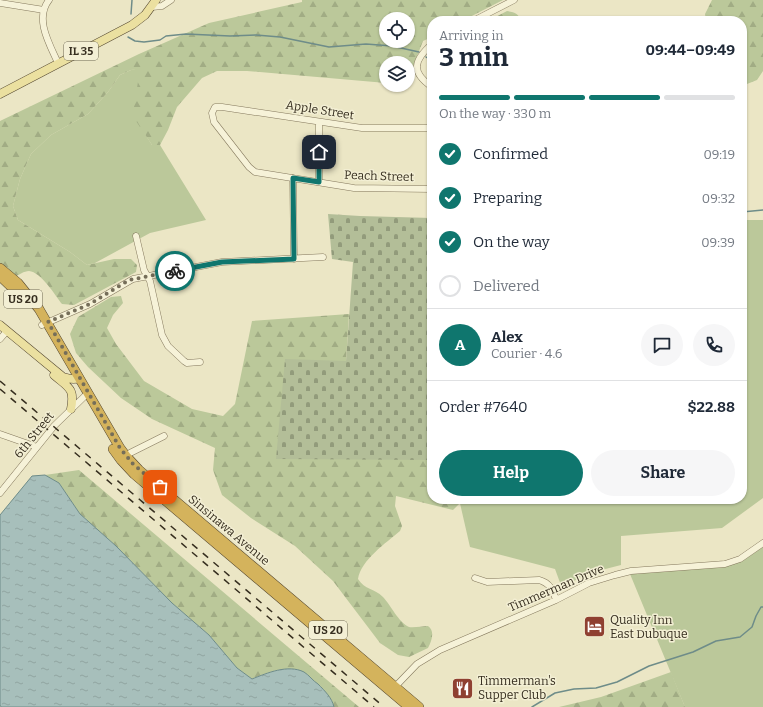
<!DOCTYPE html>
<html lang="en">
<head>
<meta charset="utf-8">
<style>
  body { margin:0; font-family:Bitter,serif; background:#f6f6f7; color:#1f2937; height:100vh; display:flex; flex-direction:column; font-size:15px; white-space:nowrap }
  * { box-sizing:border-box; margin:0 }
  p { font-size:13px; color:#747a83 }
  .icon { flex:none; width:22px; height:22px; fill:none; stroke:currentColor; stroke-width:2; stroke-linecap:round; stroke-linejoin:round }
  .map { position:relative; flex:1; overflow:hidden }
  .details { position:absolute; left:427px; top:16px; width:320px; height:488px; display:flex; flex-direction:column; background:#fff; border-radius:16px; box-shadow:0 1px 3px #0004 }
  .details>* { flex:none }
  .controls { position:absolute; left:379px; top:12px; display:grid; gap:8px }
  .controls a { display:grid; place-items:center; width:36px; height:36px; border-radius:50%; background:#fff; box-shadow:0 1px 3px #0004; font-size:20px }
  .pin { position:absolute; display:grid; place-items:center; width:34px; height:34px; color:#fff; margin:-17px; border-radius:8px; box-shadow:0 2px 6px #0006 }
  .courier { position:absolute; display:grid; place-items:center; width:40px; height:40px; margin:-20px; border:3px solid #0f766e; border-radius:50%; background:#fff; color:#222; box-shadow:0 1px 5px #0007 }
  .head em { font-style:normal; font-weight:700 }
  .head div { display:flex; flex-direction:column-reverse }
  .head { display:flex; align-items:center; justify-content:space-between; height:68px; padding:0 12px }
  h1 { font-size:26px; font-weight:700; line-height:30px }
  .bar { display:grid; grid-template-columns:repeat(4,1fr); gap:6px 4px; align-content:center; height:48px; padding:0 12px }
  .bar i { height:5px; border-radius:3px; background:#e0e1e3 }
  .bar .current { background:#0f766e }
  .bar p { grid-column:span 4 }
  .line { display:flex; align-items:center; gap:10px; padding:0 12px; border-top:1px solid #e0e1e3 }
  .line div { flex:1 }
  .round { display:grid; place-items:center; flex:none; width:42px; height:42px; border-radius:21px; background:#f6f6f7 }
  ol { padding:0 12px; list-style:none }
  li { display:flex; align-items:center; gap:12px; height:44px }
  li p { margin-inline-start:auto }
  li .icon { padding:4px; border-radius:50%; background:#0f766e; color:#fff; stroke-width:4 }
  li:last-child { color:#747a83 }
  li i { width:22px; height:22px; border:2px solid #e0e1e3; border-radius:50% }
  .action { display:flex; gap:8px; margin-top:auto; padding:8px 12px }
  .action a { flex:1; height:46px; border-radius:24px; background:#0f766e; color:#fff; font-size:16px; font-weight:700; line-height:46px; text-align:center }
  .action a+a { background:#f6f6f7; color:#1f2937 }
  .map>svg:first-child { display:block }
  .green { fill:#bbc89a }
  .forest { fill:url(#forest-firs); fill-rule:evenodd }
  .cemetery { fill:url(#cemetery-stones) }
  .water { fill:url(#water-ripples); stroke:#6e8c89 }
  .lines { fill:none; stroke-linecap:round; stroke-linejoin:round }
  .stream { stroke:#6e8c89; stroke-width:1.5 }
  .minor-casing { stroke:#84785d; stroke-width:7 }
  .major-casing { stroke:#534630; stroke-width:9 }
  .highway-casing { stroke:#534630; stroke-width:10 }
  .minor { stroke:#f6f2d8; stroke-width:6 }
  .major { stroke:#ebe0a0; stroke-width:8 }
  .highway { stroke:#d4b35c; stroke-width:9 }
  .rail { stroke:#362e1f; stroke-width:1.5; stroke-dasharray:7 7; stroke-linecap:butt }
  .done { stroke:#756e59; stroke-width:4; stroke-dasharray:0 7.2 }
  .route { stroke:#0f766e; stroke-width:5 }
  .labels { text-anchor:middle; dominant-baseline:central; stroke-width:3; stroke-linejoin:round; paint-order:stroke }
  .shield { fill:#f3efd4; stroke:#6f6855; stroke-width:1 }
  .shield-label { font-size:11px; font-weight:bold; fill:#362e1f }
  .street-label { font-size:12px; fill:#362e1f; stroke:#f3efd4 }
  .poi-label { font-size:12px; fill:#362e1f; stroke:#f3efd4; text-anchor:start }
</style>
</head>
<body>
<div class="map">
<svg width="763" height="707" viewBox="0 0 763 707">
  <defs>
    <pattern id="forest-firs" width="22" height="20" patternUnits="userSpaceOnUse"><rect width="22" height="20" fill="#bbc89a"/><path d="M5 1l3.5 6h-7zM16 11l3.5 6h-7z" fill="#a1ac84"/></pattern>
    <pattern id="cemetery-stones" width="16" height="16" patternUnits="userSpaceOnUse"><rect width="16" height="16" fill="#b3be98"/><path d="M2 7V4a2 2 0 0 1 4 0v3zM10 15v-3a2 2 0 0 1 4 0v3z" fill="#929b7b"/></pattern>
    <pattern id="water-ripples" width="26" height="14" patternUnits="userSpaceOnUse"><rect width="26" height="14" fill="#a7bfbb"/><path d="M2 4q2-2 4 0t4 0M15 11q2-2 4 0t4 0" fill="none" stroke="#90a4a0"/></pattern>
  </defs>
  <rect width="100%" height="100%" fill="#ebe6c5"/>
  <path class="green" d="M140 68V78L145 134 152 145H160L206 220 150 233 95 263 87 265 70 252 18 220 13 206 20 179 31 154 51 135 88 114 108 92 120 75 131 70Z
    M742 220H763V498L722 528 621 536V565L586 574 562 588 555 569 470 547 459 499H742Z
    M763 547V707H685L630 574 723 567 744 560Z"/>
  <path class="forest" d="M302 0H503L462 21H432V37L423 41 412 69 414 77 408 82V63H386V83L247 71H217L202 78 177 107 168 130 160 145H152L134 118V107L140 69 131 70 120 75 108 92 88 114 51 135 31 154 20 179 13 206 18 220 70 252 87 265 114 259H131L137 265 136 272 74 305 62 304C55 295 41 272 29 271 24 271 19 275 14 277L0 263V121L139 54 209 23 302 2ZM386 19H408V41H386Z
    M712 0H763V71L757 80 742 86V21H706L705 14Z
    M507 11C515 12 519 14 521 21H488Z
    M121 296 123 303 113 315 107 328 116 344 144 381 192 409 223 416 235 404 252 321 349 314 346 361 432 457V499H459L460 503 453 510 396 496 395 506 402 526 400 531C386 543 361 560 358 579 365 590 374 588 383 597 390 604 399 623 409 627 414 628 422 626 428 626 435 631 432 640 428 648L409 657 398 655 380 643 333 581 295 546 251 518 222 495 213 470 215 448 152 419 121 398 88 367 76 353 70 334 78 317 111 297Z
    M79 470 359 707H334L332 701C325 694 311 677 303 672 289 664 266 673 252 679L237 668 209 635 172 603 116 546 80 514 59 483 45 475Z
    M671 672 685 707H559L601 697Z"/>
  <path class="cemetery" d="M328 214 360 216 432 218V460L276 459 285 359 346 361 353 262 332 259Z"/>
  <path class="water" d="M45 475 59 483 80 514 116 546 172 603 209 635 237 668 252 679C267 673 288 664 304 672 309 675 313 681 318 684 325 691 332 698 334 707H1L0 705V515L32 476Z"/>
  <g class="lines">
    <path class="stream" d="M131 14 132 0
      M128 37 135 41 144 42 160 40 166 36 186 34 230 36 256 35 280 37 329 47 366 44 392 46 419 52
      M426 57 432 61
      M742 212 763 210
      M532 707 555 693 574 689 596 688 617 682 649 666 693 652 716 641 740 637 752 627 756 616 761 607H763"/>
    <defs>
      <path id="minor" d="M49 0C34 19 50 45 58 63
        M0 3 44 10
        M152 7 162 6 171 0
        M473 21 514 0
        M432 44C414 60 410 72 432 87
        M432 128H362L222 107H215L212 113 214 122 249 167 255 172 354 188 432 189
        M293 178 294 259
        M319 182V122
        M136 236 144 270 150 281 162 335 168 346 184 361 187 363 200 362
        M42 325 90 304 133 279 222 262 323 257
        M0 339 7 331
        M0 434 37 447
        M124 458 130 453 164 436
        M0 493 54 426 88 393
        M475 578 487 582 539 580C550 583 553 590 556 600
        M393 689 417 664 440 650 556 600 589 583 615 575 631 571 725 564 740 559 763 543"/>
      <path id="major" d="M0 94 132 25 145 15 156 0
        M0 325 63 377C69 379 74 380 79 378
        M54 375C69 388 75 388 71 409"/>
      <path id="highway" d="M0 268 18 283 39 309 120 448 126 456 139 470 419 707
        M0 276 24 299
        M113 449 121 460 134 474 409 707"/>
    </defs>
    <use href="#minor" class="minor-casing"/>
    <use href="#major" class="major-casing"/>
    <use href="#highway" class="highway-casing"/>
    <use href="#minor" class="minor"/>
    <use href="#major" class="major"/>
    <use href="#highway" class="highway"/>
    <path class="rail" d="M0 381 384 707
      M0 389 374 707"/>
  </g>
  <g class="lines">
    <path class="done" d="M160 487 133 464 120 448 48 322 90 304 129 280 175 271"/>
    <path class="route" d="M175 271 222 262 294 259 293 178 319 182V152"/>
  </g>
  <defs>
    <symbol id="hotel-square" viewBox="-11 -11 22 22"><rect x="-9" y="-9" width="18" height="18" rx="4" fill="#8f4031" stroke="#f3efd4"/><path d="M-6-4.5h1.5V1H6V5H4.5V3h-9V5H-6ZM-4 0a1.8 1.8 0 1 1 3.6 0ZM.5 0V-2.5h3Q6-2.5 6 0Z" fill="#fff"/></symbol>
    <symbol id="restaurant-square" viewBox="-11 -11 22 22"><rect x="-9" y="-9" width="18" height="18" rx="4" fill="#8f4031" stroke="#f3efd4"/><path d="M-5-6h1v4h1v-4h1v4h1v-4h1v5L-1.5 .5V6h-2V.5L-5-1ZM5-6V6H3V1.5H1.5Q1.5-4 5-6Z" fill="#fff"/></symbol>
  </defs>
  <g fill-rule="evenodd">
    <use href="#hotel-square" x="582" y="614" width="25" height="25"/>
    <use href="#restaurant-square" x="450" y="676" width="25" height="25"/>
  </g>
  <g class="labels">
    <g class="shield">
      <rect x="64" y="42" width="34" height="18" rx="3"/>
      <rect x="4" y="290" width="38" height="18" rx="3"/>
      <rect x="309" y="621" width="38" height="18" rx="3"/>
    </g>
    <g class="shield-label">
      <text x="81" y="51">IL 35</text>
      <text x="23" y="299">US 20</text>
      <text x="328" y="630">US 20</text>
    </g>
    <g class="street-label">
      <text transform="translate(320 110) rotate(9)">Apple Street</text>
      <text transform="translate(379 176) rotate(2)">Peach Street</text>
      <text transform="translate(34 435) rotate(-51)">6th Street</text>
      <text transform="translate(229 530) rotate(40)">Sinsinawa Avenue</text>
      <text transform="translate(556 588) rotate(-23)">Timmerman Drive</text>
    </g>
    <g class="poi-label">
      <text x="610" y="620">Quality Inn<tspan x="610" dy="14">East Dubuque</tspan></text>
      <text x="478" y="681">Timmerman's<tspan x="478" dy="14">Supper Club</tspan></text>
    </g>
  </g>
</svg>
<div class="controls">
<a><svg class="icon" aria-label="locate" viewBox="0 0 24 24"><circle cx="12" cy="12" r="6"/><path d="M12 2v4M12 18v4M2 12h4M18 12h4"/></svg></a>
<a><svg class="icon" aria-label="layers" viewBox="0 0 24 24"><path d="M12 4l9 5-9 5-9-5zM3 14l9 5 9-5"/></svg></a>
</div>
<div class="pin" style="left:160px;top:487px;background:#ea580c"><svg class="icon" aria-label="bag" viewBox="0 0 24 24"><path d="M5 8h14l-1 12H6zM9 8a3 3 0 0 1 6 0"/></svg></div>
<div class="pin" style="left:319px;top:152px;background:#1f2937"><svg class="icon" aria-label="home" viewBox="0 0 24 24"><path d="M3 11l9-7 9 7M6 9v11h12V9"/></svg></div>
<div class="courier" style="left:175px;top:271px"><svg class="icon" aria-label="bike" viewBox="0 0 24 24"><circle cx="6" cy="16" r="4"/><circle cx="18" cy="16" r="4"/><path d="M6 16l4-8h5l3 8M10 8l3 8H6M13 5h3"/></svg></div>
<section class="details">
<div class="head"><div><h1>3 min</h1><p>Arriving in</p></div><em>09:44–09:49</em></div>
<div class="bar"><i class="current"></i><i class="current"></i><i class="current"></i><i></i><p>On the way · 330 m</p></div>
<ol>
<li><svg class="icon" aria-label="check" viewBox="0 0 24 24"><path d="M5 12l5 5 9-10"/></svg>Confirmed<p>09:19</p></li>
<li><svg class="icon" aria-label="check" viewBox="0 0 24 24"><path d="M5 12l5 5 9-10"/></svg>Preparing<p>09:32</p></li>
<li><svg class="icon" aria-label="check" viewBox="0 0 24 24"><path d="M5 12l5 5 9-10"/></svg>On the way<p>09:39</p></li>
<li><i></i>Delivered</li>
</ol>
<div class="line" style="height:72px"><b class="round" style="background:#0f766e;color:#fff">A</b><div><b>Alex</b><p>Courier · 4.6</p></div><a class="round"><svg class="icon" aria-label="chat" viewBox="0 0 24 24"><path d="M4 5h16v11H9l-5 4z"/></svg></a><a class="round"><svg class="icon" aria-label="phone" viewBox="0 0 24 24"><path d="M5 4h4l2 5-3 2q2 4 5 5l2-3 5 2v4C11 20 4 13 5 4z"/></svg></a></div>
<div class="line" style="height:52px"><div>Order #7640</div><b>$22.88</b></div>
<div class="action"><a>Help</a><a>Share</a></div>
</section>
</div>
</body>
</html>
